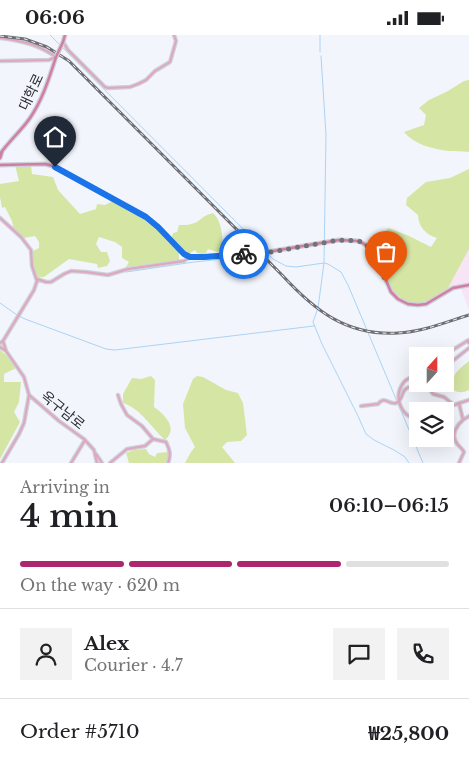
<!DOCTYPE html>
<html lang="en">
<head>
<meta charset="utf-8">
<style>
  body { margin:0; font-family:"Libre Baskerville","Noto Sans KR",serif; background:#f2f2f2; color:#202124; height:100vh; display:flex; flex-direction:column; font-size:19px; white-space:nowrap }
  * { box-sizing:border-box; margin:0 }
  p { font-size:16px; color:#757577 }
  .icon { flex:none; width:28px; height:28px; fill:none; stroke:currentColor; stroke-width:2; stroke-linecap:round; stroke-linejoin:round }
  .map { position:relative; height:428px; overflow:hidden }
  .details { display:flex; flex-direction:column; background:#fff; flex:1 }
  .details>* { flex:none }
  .needle { width:32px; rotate:21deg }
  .fabs { position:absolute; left:409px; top:312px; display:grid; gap:10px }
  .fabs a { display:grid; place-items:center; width:45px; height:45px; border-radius:0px; background:#fff; box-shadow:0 5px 20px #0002; font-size:25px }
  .pin { position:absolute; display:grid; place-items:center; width:42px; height:42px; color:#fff; margin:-51px -21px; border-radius:50% 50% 50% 0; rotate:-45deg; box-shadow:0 0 5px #0007 }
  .pin .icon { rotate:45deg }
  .courier { position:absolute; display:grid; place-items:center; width:50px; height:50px; margin:-25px; border:4px solid #1a73e8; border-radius:50%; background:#fff; color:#222; box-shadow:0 1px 6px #0007 }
  .head em { font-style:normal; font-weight:600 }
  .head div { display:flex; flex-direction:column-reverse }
  .head { display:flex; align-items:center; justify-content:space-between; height:85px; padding:0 20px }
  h1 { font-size:32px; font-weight:600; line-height:38px }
  .bar { display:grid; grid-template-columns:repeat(4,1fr); gap:8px 5px; align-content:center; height:60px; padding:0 20px }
  .bar i { height:6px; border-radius:4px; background:#e0e0e0 }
  .bar .active { background:#ad276e }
  .bar p { grid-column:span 4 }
  .line { display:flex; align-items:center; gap:12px; padding:0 20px; border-top:1px solid #e0e0e0 }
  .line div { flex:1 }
  .round { display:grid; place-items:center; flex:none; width:52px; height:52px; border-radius:0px; background:#f2f2f2 }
  .status { display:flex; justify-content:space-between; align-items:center; height:35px; padding:0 25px; background:#fff; direction:ltr }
  .status svg { height:14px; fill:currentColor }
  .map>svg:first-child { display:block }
  .industrial { fill:#f7e5f5 }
  .green { fill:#d5e5a4 }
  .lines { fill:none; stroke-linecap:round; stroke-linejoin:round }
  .stream { stroke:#abd3f4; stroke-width:1 }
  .street-casing { stroke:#ced1d7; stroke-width:4.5 }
  .secondary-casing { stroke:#ced1d7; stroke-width:5 }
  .street { stroke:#dfa6c0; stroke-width:2 }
  .secondary { stroke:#d07ea5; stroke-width:2.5 }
  .rail-casing { stroke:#6d6f73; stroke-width:3 }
  .rail { stroke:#f2f5fc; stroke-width:1; stroke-dasharray:4; stroke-linecap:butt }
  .secondary-bridge-casing { stroke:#ced1d7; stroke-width:5; stroke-linecap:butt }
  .secondary-bridge { stroke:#d07ea5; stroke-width:2.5 }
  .done { stroke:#717377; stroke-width:5; stroke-dasharray:0 9 }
  .route { stroke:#1a73e8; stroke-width:6 }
  .labels { text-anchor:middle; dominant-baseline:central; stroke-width:4.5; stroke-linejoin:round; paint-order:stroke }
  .street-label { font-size:14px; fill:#2c2d30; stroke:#f2f5fc }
</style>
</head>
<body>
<div class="status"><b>06:06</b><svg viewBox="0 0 49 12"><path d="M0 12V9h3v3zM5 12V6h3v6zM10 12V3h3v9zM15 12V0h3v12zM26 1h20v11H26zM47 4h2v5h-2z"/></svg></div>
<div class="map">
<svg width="469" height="428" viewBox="0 0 469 428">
  <rect width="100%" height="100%" fill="#f2f5fc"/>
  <path class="industrial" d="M469 214V275L461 254 448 253Z"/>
  <path class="green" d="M469 45V117C462 116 455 116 449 116 433 114 415 110 404 97L424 90 426 80 419 73 429 65 448 56 464 46Z
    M15 130 31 131 32 139 53 142 58 155 80 179 96 174 97 169 105 170 113 166 150 187 168 207 179 217V225L126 232 129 227 122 223V212L115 207 99 202 96 209 101 217H107L110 226 107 231 98 233 97 229 69 224 44 242H38L35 239 32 220 33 216 39 213V207L35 201 24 203 14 195 12 186 5 172 2 173 0 162V149L19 146Z
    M469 134V214L448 253 425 267 418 269 408 268 393 257 386 239 391 227 395 226 396 220 401 213 390 205 386 196 388 193 407 200 431 212 437 203C426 200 418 191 418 180L406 170 407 163 426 147 450 143Z
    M213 178C222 186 224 204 221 215L217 217 208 214 206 218 202 219 197 218 195 215 189 219 185 217 171 204 173 198 177 197 179 190C185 190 191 190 197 187 202 183 205 180 213 178Z
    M0 315 6 320 16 333 4 339V347H21L19 367 14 377 20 387 0 424Z
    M469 326V355C463 358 459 358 453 355 452 338 457 336 469 326Z
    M151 341 155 345 154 372C164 379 179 393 165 405 151 392 141 374 123 368V359L132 343 141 344Z
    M197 341 203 342 226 355 238 358 243 368 247 400 241 406 227 407 222 412 235 428H185L191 417 195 412 185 393 183 369 193 344Z
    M146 414 149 419 155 422 157 418 168 417V422L167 428H129L126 418 134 415Z"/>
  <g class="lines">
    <path class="stream" d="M50 0 273 224 286 231 296 232 324 228 328 229 341 237 348 250 423 428
      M320 0V17
      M321 21 326 100 324 228 318 273 313 287 322 309 358 381 366 399 374 405 394 415 405 422 409 428
      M126 237 194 227 253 221 267 219
      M0 268 17 280 25 284 106 314 115 315 314 291"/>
    <defs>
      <path id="street" d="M0 3C22 6 38 9 56 22L49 25 0 26
        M63 7 68 15 105 52 108 53 130 52 138 49 146 45 155 36 170 27 176 6 174 0
        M0 183 21 202 31 215 32 231 37 246 34 255 3 306 0 308
        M37 244 46 247H51L64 239 71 236 86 237 108 240 128 234 184 226 190 222
        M469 305 467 306 469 308
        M3 306 6 316
        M0 312 6 316 24 342 29 360 59 386 84 404 94 415 97 428
        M443 321 467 306
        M445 332 469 313
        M418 339C413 342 407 343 404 347 393 361 400 382 418 384
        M426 349 433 359 444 362 454 370 469 365
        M118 360 121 369 127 380 142 391 153 404
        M459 368 463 385 469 381
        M361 371 378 369C385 360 388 370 396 368 403 366 401 356 407 353 411 350 421 352 427 349
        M435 376 448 370H453
        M96 419 102 428
        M2 428 19 399 24 388 29 360
        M71 428 85 405
        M110 428 127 414 145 411 153 404 166 407C170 415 171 420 168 428
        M459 428 464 417C462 413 458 411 456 407 451 399 457 390 463 385"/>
      <path id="secondary" d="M63 7 65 0
        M0 119C9 106 21 96 30 83 43 64 49 43 56 22
        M0 123 2 117
        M0 130 45 129 53 131 146 182 159 192 184 219 190 222H204L255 219 339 205 359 206 369 212 375 219 391 257 398 264 408 269 418 270 426 269 453 253 469 250"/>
    </defs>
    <use href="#street" class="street-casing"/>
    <use href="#secondary" class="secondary-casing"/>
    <use href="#street" class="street"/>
    <use href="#secondary" class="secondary"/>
    <defs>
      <path id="rail" d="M0 1 25 4 47 12 69 26 282 240C315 276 347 301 398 298 422 297 446 287 469 280"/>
    </defs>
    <use href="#rail" class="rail-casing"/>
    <use href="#rail" class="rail"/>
    <defs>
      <path id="secondary-bridge" d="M56 22 63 7"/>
    </defs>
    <use href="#secondary-bridge" class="secondary-bridge-casing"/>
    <use href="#secondary-bridge" class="secondary-bridge"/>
  </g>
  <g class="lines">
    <path class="done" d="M244 219 271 217 339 205 359 206 369 212 375 219 386 247"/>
    <path class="route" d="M55 132 146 182 158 192 184 219 190 222H204L244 219"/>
  </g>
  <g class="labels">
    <g class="street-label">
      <text transform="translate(31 57) rotate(-65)">대학로</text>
      <text transform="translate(63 375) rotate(39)">옥구남로</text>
    </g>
  </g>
</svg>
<div class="fabs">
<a><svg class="needle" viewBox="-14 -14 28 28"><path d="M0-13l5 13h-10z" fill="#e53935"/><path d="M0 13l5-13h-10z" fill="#757577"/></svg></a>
<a><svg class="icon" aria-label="layers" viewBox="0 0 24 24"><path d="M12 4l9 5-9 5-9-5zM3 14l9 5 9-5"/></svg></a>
</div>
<div class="pin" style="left:386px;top:247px;background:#ea580c"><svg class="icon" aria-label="bag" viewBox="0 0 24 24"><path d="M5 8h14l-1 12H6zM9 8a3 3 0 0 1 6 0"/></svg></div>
<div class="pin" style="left:55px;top:132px;background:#1f2937"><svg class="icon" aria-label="home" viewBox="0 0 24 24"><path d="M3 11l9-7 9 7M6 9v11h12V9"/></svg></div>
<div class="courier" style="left:244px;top:219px"><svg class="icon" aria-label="bike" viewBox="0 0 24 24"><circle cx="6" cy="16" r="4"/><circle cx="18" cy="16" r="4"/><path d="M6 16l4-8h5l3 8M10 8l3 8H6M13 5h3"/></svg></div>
</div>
<section class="details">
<div class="head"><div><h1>4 min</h1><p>Arriving in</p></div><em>06:10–06:15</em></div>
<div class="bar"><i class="active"></i><i class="active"></i><i class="active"></i><i></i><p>On the way · 620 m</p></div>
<div class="line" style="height:90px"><a class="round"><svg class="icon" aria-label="person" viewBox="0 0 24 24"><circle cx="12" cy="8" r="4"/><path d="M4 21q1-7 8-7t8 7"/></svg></a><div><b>Alex</b><p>Courier · 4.7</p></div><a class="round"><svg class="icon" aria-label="chat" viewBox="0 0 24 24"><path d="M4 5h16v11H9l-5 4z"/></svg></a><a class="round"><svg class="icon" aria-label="phone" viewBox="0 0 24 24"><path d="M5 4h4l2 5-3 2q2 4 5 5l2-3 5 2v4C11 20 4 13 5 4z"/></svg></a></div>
<div class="line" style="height:65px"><div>Order #5710</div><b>₩25,800</b></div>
</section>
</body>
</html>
